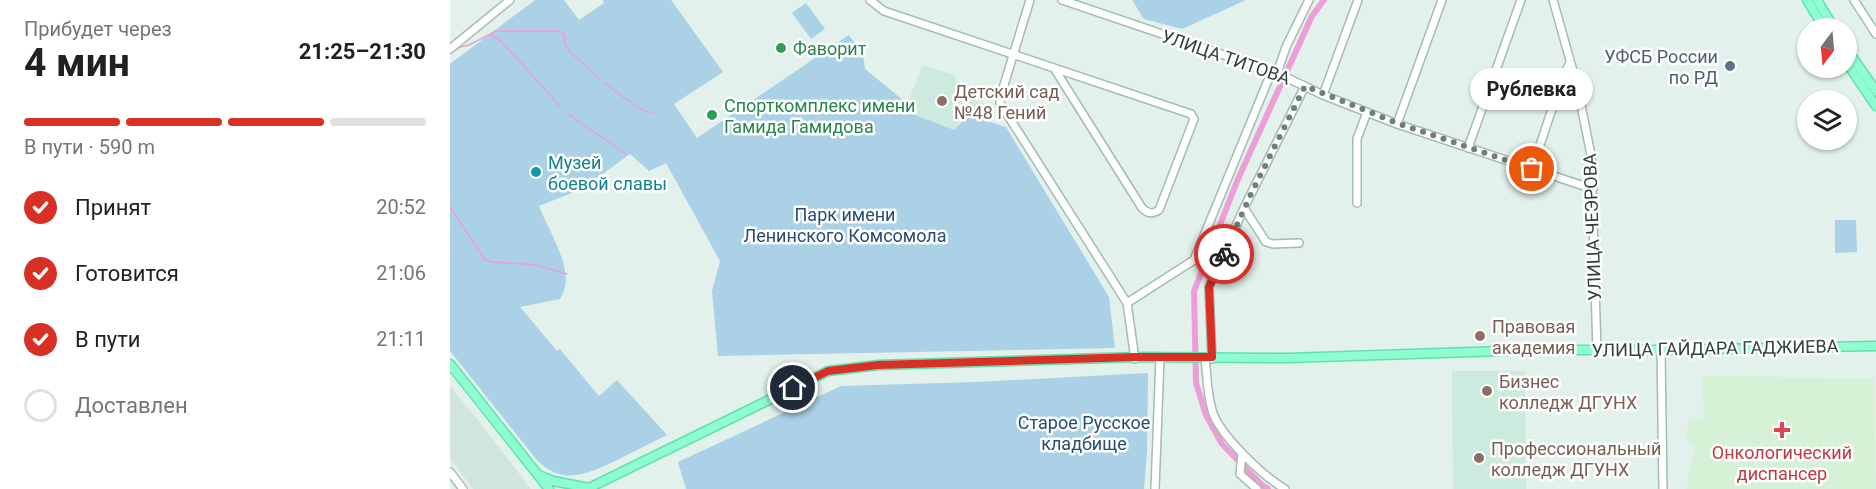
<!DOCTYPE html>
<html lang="ru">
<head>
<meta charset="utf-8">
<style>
  body { margin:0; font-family:Roboto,sans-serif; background:#f2f2f2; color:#202124; height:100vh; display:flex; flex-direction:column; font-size:22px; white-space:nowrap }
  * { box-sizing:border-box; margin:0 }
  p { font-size:20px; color:#757577 }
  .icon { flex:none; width:33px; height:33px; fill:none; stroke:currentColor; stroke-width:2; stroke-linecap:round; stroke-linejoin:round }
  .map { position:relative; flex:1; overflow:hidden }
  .drawer { display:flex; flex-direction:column; background:#fff; width:450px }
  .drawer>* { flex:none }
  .needle { width:39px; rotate:196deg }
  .controls { position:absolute; left:1347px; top:18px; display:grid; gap:12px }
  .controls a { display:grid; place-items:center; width:60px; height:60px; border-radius:50%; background:#fff; box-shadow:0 2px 4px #0004; font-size:30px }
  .pin { position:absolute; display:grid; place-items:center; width:51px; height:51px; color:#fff; margin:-26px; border:3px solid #fff; border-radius:50%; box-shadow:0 2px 6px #0007 }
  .courier { position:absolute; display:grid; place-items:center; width:60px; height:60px; margin:-30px; border:4px solid #d93025; border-radius:50%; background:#fff; color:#222; box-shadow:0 2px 8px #0007 }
  .bubble { position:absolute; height:42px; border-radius:21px; background:#fff; box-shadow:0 2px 4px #0004; font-size:20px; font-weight:700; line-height:42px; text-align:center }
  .summary em { font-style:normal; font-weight:700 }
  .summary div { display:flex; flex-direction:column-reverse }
  .summary { display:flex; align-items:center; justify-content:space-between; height:102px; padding:0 24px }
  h1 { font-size:39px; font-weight:700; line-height:45px }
  .bar { display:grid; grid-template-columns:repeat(4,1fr); gap:9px 6px; align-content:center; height:72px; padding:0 24px }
  .bar i { height:8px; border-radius:4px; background:#e0e0e0 }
  .bar .selected { background:#d93025 }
  .bar p { grid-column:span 4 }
  ol { padding:0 24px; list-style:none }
  li { display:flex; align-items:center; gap:18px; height:66px }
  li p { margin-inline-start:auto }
  li .icon { padding:6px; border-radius:50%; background:#d93025; color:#fff; stroke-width:4 }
  li:last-child { color:#757577 }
  li i { width:33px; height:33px; border:3px solid #e0e0e0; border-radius:50% }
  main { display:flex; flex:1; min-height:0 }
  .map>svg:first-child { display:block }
  .residential { fill:#d0e5dc }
  .education { fill:#cceade }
  .medical { fill:#d5f2d6 }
  .green { fill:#aad1e5 }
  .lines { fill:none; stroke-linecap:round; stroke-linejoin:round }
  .stream { stroke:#ee9ed6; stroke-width:1.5 }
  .canal { stroke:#ee9ed6; stroke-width:6 }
  .minor-casing { stroke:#a5bcb1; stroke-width:10 }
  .major-casing { stroke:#60e1ac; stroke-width:11 }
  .minor { stroke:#fff; stroke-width:7 }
  .major { stroke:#8ffdd2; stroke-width:8 }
  .done { stroke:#707f78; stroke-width:6; stroke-dasharray:0 10.8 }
  .route { stroke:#d93025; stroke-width:8 }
  .leisure-dot { fill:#2e9e5b; stroke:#fff; stroke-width:2 }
  .service-dot { fill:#5c6f8a; stroke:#fff; stroke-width:2 }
  .education-dot { fill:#8d6e63; stroke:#fff; stroke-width:2 }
  .culture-dot { fill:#0f9aa8; stroke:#fff; stroke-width:2 }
  .health-dot { fill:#e0444e; stroke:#fff; stroke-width:2 }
  .labels { text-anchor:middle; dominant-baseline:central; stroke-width:5; stroke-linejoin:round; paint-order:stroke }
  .leisure-label { font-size:18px; fill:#27864d; stroke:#fff; text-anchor:start }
  .service-label { font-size:18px; fill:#4e5e75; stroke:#fff; text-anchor:end }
  .street-label { font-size:18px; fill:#33423a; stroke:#fff }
  .education-label { font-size:18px; fill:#785e54; stroke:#fff; text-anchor:start }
  .culture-label { font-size:18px; fill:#0d838f; stroke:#fff; text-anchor:start }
  .park-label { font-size:18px; fill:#284c72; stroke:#fff }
  .health-label { font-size:18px; fill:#be3a42; stroke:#fff }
</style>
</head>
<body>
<main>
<section class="drawer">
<div class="summary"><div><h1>4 мин</h1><p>Прибудет через</p></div><em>21:25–21:30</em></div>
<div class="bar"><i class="selected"></i><i class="selected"></i><i class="selected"></i><i></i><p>В пути · 590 m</p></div>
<ol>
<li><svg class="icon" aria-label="check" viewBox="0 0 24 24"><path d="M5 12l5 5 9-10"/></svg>Принят<p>20:52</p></li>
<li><svg class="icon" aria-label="check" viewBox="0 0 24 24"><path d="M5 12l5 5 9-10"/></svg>Готовится<p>21:06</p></li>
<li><svg class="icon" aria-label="check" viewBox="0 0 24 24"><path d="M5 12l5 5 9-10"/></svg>В пути<p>21:11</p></li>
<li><i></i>Доставлен</li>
</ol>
</section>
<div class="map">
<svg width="1426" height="489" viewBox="0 0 1426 489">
  <rect width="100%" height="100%" fill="#e2f1eb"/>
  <path class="residential" d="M0 386 23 414 81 489H23L0 459Z"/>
  <path class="education" d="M473 65 504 75 511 95 541 106 540 116 518 110 503 131 453 114Z
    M1002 371H1075L1076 489H1003Z"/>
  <path class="medical" d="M1252 376 1424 378 1426 489H1237L1239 471 1246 448 1236 438 1239 420H1254Z"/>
  <path class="green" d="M85 0H114L129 20 154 3 153 0H221L273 72 224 104 247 138 399 35 413 55 415 69 454 101 465 115 504 130 518 115 556 127 659 297 665 348 268 356 262 291 270 261 216 163 199 171 180 154 132 189 89 206C99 233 128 273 110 299L70 307 107 351 110 349 149 396 167 380 217 435C202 442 187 450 171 458 142 472 114 488 87 460L0 351V64Z
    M682 0H796L732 29 694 19Z
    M356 3 375 29 361 39 342 13Z
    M1385 220H1406L1407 252 1385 253Z
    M698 373 697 452 694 489H236L228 462 391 386 526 382Z"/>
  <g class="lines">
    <path class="stream" d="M41 35 51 41 110 106
      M0 54 10 47 19 45 46 31H108L114 33 115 45 120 52 150 79
      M154 83 190 109 204 114
      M118 114 176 154
      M0 207 35 260 43 262 85 265 117 274"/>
    <path class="canal" d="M818 489 812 485 772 444 756 415 746 383 744 291 788 179 862 16 874 0"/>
    <defs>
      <path id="minor" d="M420 0 434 11 741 114 744 119 709 210C702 215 697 213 692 208L604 68
        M580 0 550 98V103L677 303 685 359
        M612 0 827 73 873 95 947 124 1143 189
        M1103 0 1127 85 1141 155 1147 351
        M1404 0 1426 34
        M0 49 60 0
        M827 73 836 47 859 0
        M873 95 908 0
        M947 124 992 0
        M1018 148 1071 0
        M1082 169 1113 76 1120 63
        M907 203V139L917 112
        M794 208 816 242 823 244 849 243
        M677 303 744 260 821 73
        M1211 350 1213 489
        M755 358C757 375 757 393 762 410 769 435 813 476 835 489
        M762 359 759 287 794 208 855 86
        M792 453 790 474 807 489
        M0 472 13 489
        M705 489 710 358"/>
      <path id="major" d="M1357 0 1374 28
        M1367 0 1384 28
        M1396 48 1426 91
        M1396 62 1426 106
        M0 364 99 489
        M89 475 103 481 139 488 378 371 428 365 687 357 838 358 1082 350H1211L1426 346"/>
    </defs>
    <use href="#minor" class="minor-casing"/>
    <use href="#major" class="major-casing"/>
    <use href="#minor" class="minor"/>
    <use href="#major" class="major"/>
  </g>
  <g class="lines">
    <path class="done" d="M774 254 801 194 855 86 947 123 1082 169"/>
    <path class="route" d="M343 388 378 371 428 365 685 357H762L759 287 774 254"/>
  </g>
  <g class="leisure-dot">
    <circle cx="331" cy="48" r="6"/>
    <circle cx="262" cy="115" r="6"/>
  </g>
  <circle class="service-dot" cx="1280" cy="66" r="6"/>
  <g class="education-dot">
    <circle cx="492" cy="101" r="6"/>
    <circle cx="1030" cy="336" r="6"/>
    <circle cx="1037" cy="391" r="6"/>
    <circle cx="1029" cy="458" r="6"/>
  </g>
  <circle class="culture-dot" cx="86" cy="172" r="6"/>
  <path class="health-dot" d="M1329 421h6v6h6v6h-6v6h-6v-6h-6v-6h6z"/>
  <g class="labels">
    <g class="leisure-label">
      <text x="343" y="48">Фаворит</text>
      <text x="274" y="105">Спорткомплекс имени<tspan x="274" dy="21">Гамида Гамидова</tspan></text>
    </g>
    <g class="service-label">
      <text x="1268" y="56">УФСБ России<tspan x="1268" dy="21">по РД</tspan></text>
    </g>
    <g class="street-label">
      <text transform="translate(776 57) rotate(19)">УЛИЦА ТИТОВА</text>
      <text transform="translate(1142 227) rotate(-92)">УЛИЦА ЧЕЭРОВА</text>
      <text transform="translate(1265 348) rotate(-1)">УЛИЦА ГАЙДАРА ГАДЖИЕВА</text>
    </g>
    <g class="education-label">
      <text x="504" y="91">Детский сад<tspan x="504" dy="21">№48 Гений</tspan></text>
      <text x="1042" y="326">Правовая<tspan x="1042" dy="21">академия</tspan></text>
      <text x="1049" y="381">Бизнес<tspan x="1049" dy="21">колледж ДГУНХ</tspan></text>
      <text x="1041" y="448">Профессиональный<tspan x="1041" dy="21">колледж ДГУНХ</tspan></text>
    </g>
    <g class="culture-label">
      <text x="98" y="162">Музей<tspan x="98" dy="21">боевой славы</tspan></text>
    </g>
    <g class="park-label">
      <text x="395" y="214">Парк имени<tspan x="395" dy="21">Ленинского Комсомола</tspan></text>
      <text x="634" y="422">Старое Русское<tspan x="634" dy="21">кладбище</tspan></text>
    </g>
    <g class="health-label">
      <text x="1332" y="452">Онкологический<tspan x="1332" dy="21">диспансер</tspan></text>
    </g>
  </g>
</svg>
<div class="controls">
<a><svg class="needle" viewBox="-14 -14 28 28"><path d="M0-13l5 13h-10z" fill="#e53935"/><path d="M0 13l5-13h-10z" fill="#757577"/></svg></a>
<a><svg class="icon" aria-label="layers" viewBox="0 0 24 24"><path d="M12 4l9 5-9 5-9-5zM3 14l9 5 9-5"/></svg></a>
</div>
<div class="pin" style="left:1082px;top:169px;background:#ea580c"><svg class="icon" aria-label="bag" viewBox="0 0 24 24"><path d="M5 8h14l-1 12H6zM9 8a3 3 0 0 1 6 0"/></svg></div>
<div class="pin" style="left:343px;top:388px;background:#1f2937"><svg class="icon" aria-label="home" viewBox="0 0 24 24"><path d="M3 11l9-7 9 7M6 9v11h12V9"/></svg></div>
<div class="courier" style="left:774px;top:254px"><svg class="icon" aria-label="bike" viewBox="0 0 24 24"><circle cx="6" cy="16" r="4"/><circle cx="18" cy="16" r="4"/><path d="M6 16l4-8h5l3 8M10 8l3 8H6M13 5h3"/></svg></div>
<div class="bubble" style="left:1020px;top:68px;width:123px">Рублевка</div>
</div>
</main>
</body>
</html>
